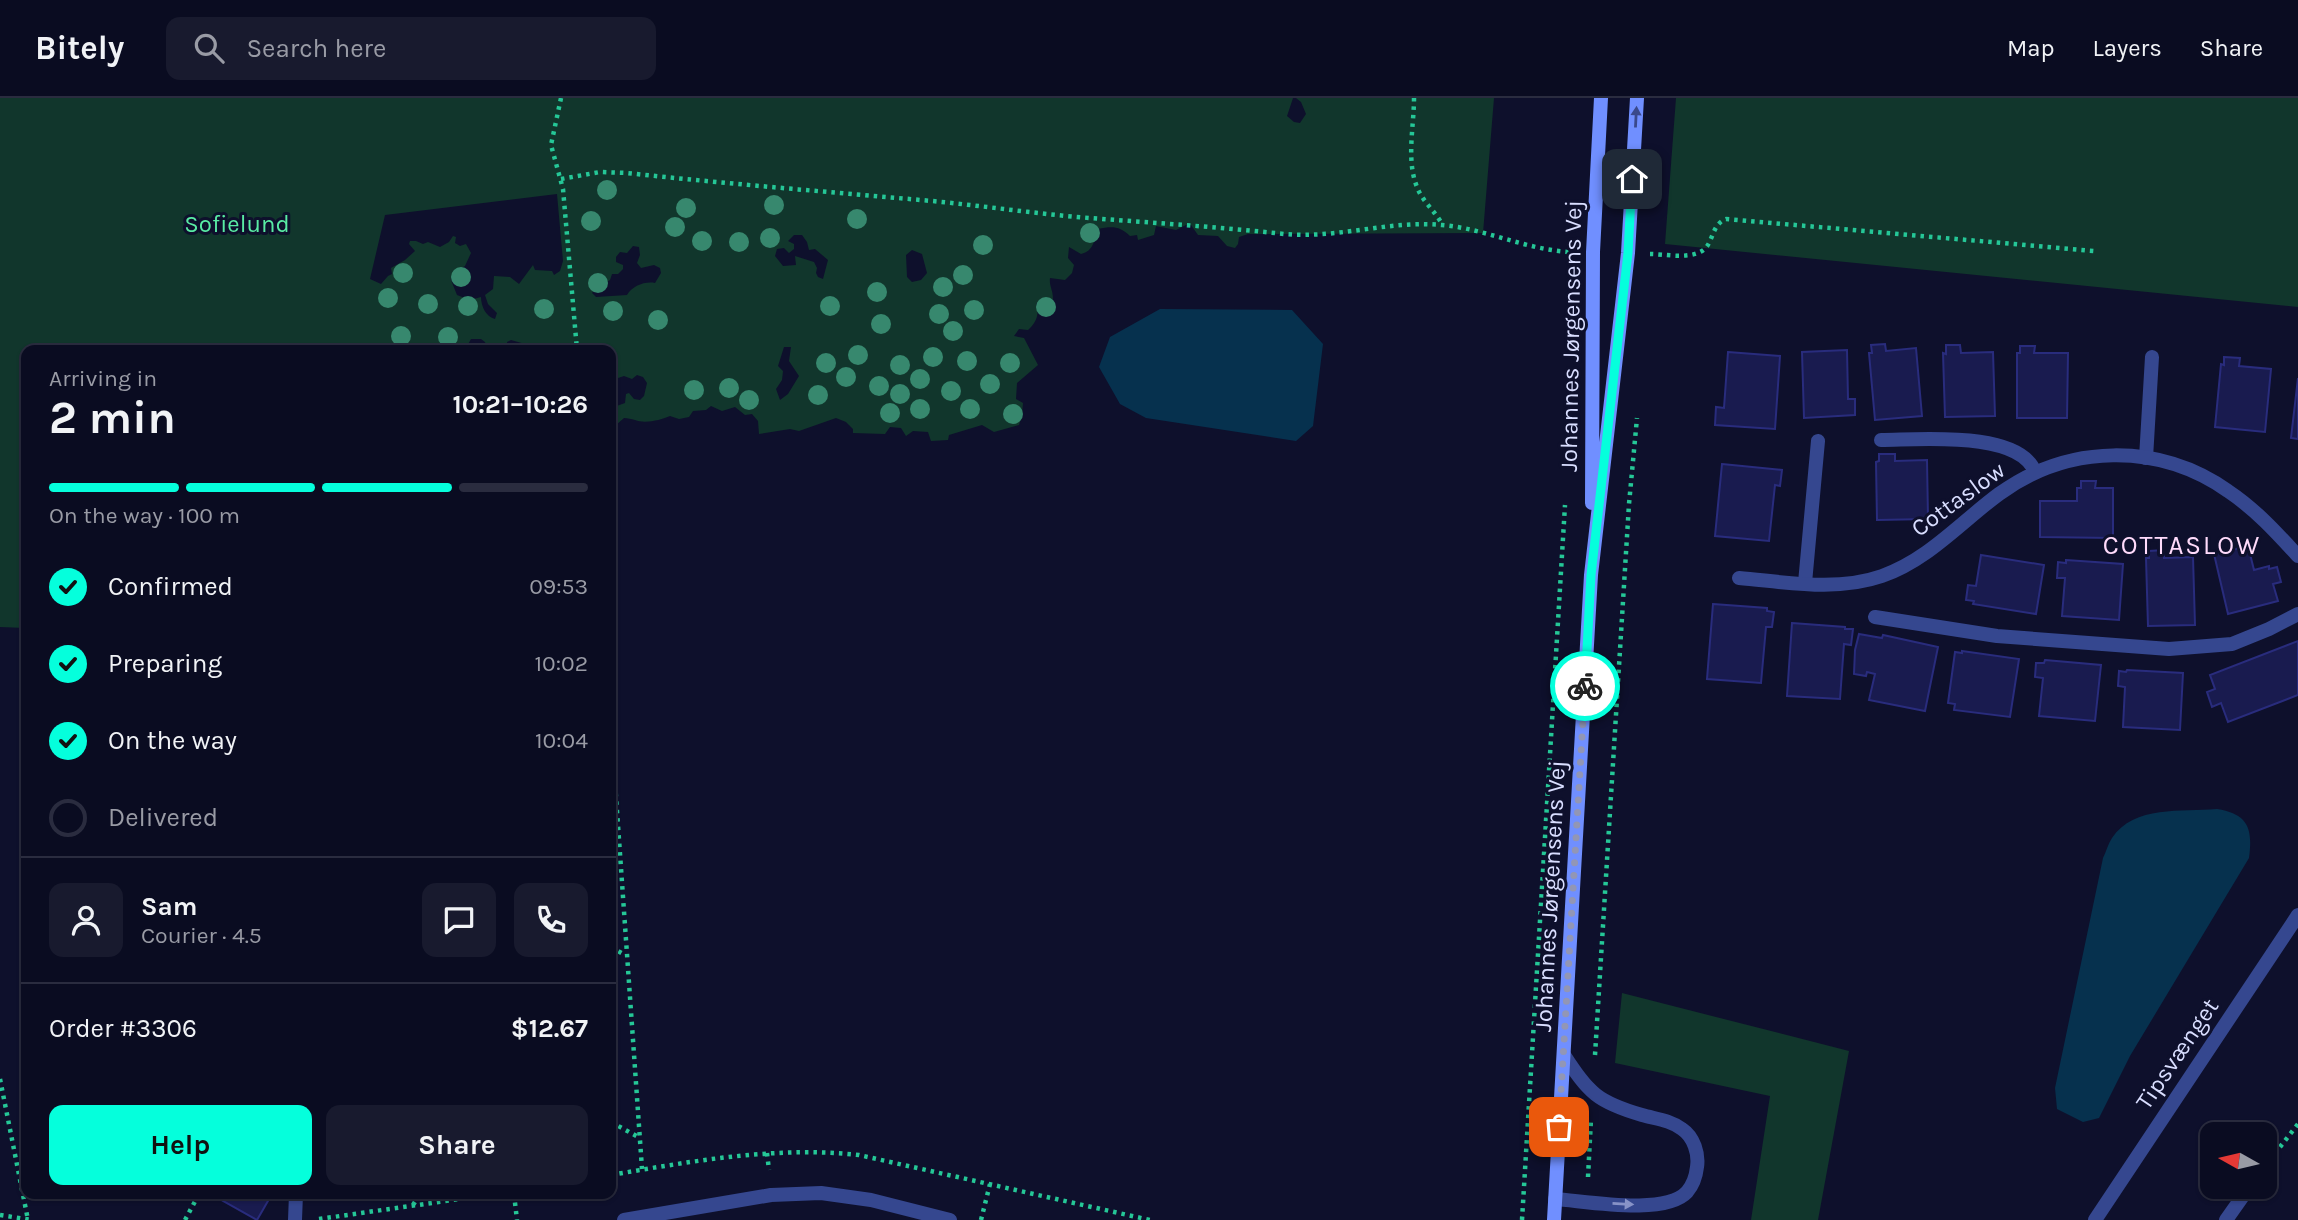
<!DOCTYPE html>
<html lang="en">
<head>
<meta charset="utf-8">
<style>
  body { margin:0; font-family:Karla,sans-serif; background:#181a2e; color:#f1f3f6; height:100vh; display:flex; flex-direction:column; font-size:26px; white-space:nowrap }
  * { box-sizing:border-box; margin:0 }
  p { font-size:23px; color:#999ba5 }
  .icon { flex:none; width:38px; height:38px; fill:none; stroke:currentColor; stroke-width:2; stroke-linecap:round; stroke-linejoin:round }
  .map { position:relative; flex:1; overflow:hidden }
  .side { position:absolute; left:21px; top:247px; width:595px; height:854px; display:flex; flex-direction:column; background:#0a0c21; border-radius:14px; box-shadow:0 2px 5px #0004,0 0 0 2px #2a2c3f }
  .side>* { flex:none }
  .needle { width:46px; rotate:278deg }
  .buttons { position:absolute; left:2200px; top:1024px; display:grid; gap:14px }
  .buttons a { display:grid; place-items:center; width:77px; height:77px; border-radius:14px; background:#0a0c21; box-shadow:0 2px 5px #0004,0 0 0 2px #2a2c3f; font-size:35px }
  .pin { position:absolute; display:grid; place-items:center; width:60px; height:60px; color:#fff; margin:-30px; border-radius:14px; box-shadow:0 4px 10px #0006 }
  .courier { position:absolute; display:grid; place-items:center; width:70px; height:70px; margin:-35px; border:5px solid #05ffdc; border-radius:50%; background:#fff; color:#222; box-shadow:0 2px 9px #0007 }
  .summary em { font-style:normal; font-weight:700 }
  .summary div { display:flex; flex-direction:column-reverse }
  .summary { display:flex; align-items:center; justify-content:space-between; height:119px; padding:0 28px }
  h1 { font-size:46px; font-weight:700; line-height:52px }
  .bar { display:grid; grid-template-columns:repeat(4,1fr); gap:10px 7px; align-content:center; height:84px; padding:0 28px }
  .bar i { height:9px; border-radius:5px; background:#2a2c3f }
  .bar .current { background:#05ffdc }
  .bar p { grid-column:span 4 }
  .line { display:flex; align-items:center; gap:18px; padding:0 28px; border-top:2px solid #2a2c3f }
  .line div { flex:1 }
  .round { display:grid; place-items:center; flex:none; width:74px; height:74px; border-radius:14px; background:#181a2e }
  ol { padding:0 28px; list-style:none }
  li { display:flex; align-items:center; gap:21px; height:77px }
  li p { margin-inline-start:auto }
  li .icon { padding:7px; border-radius:50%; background:#05ffdc; color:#111; stroke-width:4 }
  li:last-child { color:#999ba5 }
  li i { width:38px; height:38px; border:4px solid #2a2c3f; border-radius:50% }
  .cta { display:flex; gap:14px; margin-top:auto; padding:14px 28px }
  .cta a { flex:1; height:80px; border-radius:14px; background:#05ffdc; color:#111; font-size:28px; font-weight:700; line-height:80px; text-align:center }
  .cta a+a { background:#181a2e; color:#f1f3f6 }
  header { display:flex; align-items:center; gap:42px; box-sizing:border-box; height:98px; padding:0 35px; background:#0a0c21; border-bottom:2px solid #2a2c3f }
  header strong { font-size:33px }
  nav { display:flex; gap:38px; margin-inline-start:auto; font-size:24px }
  .search { width:490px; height:63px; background:#181a2e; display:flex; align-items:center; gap:18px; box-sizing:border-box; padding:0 24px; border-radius:14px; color:#999ba5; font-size:26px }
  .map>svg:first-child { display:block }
  .green { fill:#11362c; fill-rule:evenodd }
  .water { fill:#06314e }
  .building { fill:#191b4f; stroke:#292c7d; stroke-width:2 }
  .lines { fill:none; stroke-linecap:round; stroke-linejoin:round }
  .path { stroke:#25c797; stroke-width:4.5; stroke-dasharray:3.5 5; stroke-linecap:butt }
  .lane { stroke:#35478f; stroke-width:14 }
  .street { stroke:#35478f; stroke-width:14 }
  .secondary { stroke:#708fff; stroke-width:14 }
  .tree { fill:#37886e }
  .oneway { fill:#3a498b }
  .oneway2 { fill:#8792c7 }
  .done { stroke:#9296b5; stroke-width:7; stroke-dasharray:0 12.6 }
  .route { stroke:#05ffdc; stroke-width:9 }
  .labels { text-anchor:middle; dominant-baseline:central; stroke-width:6; stroke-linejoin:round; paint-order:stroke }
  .park-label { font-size:24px; fill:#59eba4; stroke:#0e102c }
  .street-label { font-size:24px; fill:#d9deff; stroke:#0e102c }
  .neighbourhood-label { font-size:26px; letter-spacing:2px; fill:#ffdbfb; stroke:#0e102c }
</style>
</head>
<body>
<header>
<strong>Bitely</strong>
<div class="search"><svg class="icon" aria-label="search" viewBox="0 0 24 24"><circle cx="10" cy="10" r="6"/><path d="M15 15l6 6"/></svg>Search here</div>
<nav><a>Map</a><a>Layers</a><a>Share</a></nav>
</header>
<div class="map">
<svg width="2298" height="1122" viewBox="0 0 2298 1122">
  <rect width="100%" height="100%" fill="#0e102c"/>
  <path class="green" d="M0 0H1293L1287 18 1294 24 1300 25 1306 16 1301 4 1296 0H1494L1483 135 1248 136 1239 139 1238 146 1235 150 1227 148 1218 138 1198 137 1191 127H1186L1176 132 1156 128 1154 137 1138 142 1137 137 1130 138C1120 128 1112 128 1098 131 1094 142 1094 153 1081 156L1069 149 1068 160 1074 167 1072 175 1065 182 1050 180C1049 188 1053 192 1053 201L1042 208 1036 205C1040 216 1036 225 1028 232L1019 231 1014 238 1024 240 1038 267 1017 285 1016 301 1023 305 1022 317 1019 327 994 334 982 327 949 337 948 342 931 343 928 334 913 333 906 338 901 330 890 329 885 336 853 335V331L846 324 836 320 799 333 790 331 759 336 758 323 752 316 745 317 735 309 722 313 711 308 706 312 693 313 689 319 679 321 670 318C661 322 645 326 635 322 631 321 628 320 624 320L616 327 611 328V310L625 305 626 296 629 295 634 301 640 302 644 298 647 285 643 279 637 277 632 281 624 278 615 281 611 289V252H527L525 246 511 242 507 244V252H488L485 244 481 241H471L465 252H451L456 238 450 230 442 232 439 238 440 245 446 248 445 252H26V530L0 529ZM557 96 563 163 560 173 554 177 552 173 535 172 533 167 519 186 510 179 494 178 493 191 485 197 488 206 497 215 495 221C486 219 481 208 481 199L470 202 457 197 451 182 453 175 465 168 471 155 466 146 460 148 455 145 456 139 453 138 449 144 440 149 428 144 423 146 416 143H410L409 146 415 153 405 162 391 170 392 176 388 178 381 186 370 181 385 117ZM794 137H802L807 144 809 152 815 151 828 162 823 181 818 179 816 175 817 170 814 164 795 158 796 167 783 168 775 158 777 151 784 150 789 155 794 151V146L788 143ZM633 148 639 149 640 157 637 165 641 170 654 167 660 170 661 175 655 185C645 183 632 188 627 197L596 199 592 195 596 190 610 182 612 176H618L623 171V167L616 164V159L620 154 627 155ZM912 152 922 156 927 175 921 182 912 184 907 179 906 157ZM784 249H791L789 263 799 278 788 296 780 302 776 291 782 282 783 273 778 268Z
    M1676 0H2298V209L1665 146Z
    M1622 895 1849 953 1818 1122H1751L1770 998 1615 965Z"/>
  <path class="water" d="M1160 211 1292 212 1323 246 1313 328 1296 343 1146 320 1120 306 1099 269 1110 239Z
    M2217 711C2248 716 2253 730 2249 760L2130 958 2099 1020 2083 1024 2057 1011 2055 990 2103 760C2106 754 2108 746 2112 740 2134 707 2182 714 2217 711Z"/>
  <path class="building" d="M1885 246 1886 253 1916 250 1922 318 1875 322 1869 255H1872L1871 247Z
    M1946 247H1960L1961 255 1993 254 1995 318 1945 319 1943 255 1946 256Z
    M2020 248H2035L2034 255H2068L2067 320H2017V255H2020Z
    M1847 252 1848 301H1855V317L1804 320 1802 254Z
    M1728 254 1780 258 1775 331 1715 327 1716 309 1724 310Z
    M2224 259 2240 260 2239 268 2271 271 2265 334 2215 329 2221 266 2224 267Z
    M2298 280V341L2291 340Z
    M1879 356H1895V363L1927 362 1928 421 1877 422 1876 364 1879 363Z
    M1722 366 1782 372 1780 388 1775 387 1769 443 1715 438Z
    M2081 383H2096L2095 390H2113V440L2040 439V403H2077V390H2081Z
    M2248 448 2254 472 2269 468V471L2277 469 2281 484 2273 486 2278 503 2228 516 2214 456Z
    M2164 452V460L2193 459 2195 527 2148 528 2146 460H2149V453Z
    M1981 457 2044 467 2036 516 1973 506 1974 503 1966 502 1968 487 1976 488Z
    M2066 462 2123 466 2119 522 2062 518 2065 480H2057L2058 464 2066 465Z
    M1713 506 1767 510V513L1774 514 1772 529H1766L1761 585 1707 581Z
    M1792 525 1845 529V531H1853L1851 547 1844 546 1840 601 1787 598Z
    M1859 536 1882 540 1883 537 1938 549 1925 613 1869 602 1875 576 1867 574 1866 578 1854 576 1855 552Z
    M2298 543V597L2228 624 2221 605 2212 609 2207 594 2215 591 2210 577Z
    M1962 553 2019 561 2010 619 1954 612 1955 606 1948 605 1955 554 1962 555Z
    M2045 562 2101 567 2095 623 2039 618 2043 580 2035 579 2036 565H2044Z
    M2127 572 2183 575 2180 632 2123 629 2125 589 2118 588 2119 573 2126 574Z
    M220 1096H272L257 1122 218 1100Z"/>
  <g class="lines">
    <path class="path" d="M561 0 551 47 563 91 577 252
      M1414 0C1414 29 1406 62 1417 89 1422 103 1435 113 1442 126
      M561 81 600 74 627 75C729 86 830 94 932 103 985 108 1037 116 1090 120 1155 125 1220 129 1284 136 1338 141 1389 122 1442 127 1487 131 1526 152 1571 154
      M1650 156C1664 156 1686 161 1700 154 1714 148 1710 127 1726 121L2094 153
      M611 539V548
      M611 627 642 1071
      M611 849 625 857
      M1595 957 1629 406 1637 320
      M0 981 28 1122
      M611 1024 640 1040
      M2280 1049 2298 1026
      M767 1055 769 1072
      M611 1077C693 1063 776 1048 859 1057L1150 1122
      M1588 1079 1591 1021
      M514 1096 517 1122
      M413 1107 420 1096
      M0 1117 32 1122
      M319 1121 495 1096
      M185 1122 199 1096
      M981 1122 990 1086
      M1522 1122 1565 407"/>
    <path class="lane" d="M2146 360 2152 259
      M1805 485 1818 343
      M2264 1068 2266 1066
      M1555 1101C1586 1103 1665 1118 1687 1094 1693 1087 1696 1078 1697 1069 1699 1056 1694 1039 1682 1031 1670 1022 1656 1021 1642 1017 1597 1004 1589 995 1564 957
      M2226 1122 2250 1088"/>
    <path class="street" d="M1881 342C1919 342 2019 332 2035 374
      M1739 480C1786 484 1836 494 1882 478 1928 462 1961 424 1999 396 2068 346 2158 344 2228 393 2255 411 2276 434 2298 458
      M1875 519 1997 538 2169 551 2232 546 2269 531 2298 516
      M295 1122 296 1096
      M624 1122 771 1097 821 1095 871 1102 950 1122
      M2095 1122 2298 817"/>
    <path class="secondary" d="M1592 405 1593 154 1601 0
      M1554 1122 1591 477 1628 155 1637 0"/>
  </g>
  <g class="tree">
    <circle cx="607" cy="92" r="10"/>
    <circle cx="774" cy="107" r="10"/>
    <circle cx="686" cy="110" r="10"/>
    <circle cx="857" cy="121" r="10"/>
    <circle cx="591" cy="123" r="10"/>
    <circle cx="675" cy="129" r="10"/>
    <circle cx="1090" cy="135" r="10"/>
    <circle cx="770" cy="140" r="10"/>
    <circle cx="702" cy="143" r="10"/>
    <circle cx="739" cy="144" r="10"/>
    <circle cx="983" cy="147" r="10"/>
    <circle cx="403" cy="175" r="10"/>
    <circle cx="963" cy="177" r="10"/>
    <circle cx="461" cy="179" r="10"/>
    <circle cx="598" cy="185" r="10"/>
    <circle cx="943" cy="189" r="10"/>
    <circle cx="877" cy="194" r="10"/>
    <circle cx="388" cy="200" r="10"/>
    <circle cx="428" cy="206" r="10"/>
    <circle cx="468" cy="208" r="10"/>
    <circle cx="830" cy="208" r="10"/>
    <circle cx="1046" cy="209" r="10"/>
    <circle cx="544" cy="211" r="10"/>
    <circle cx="974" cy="212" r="10"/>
    <circle cx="613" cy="213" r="10"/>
    <circle cx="939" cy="216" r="10"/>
    <circle cx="658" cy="222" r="10"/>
    <circle cx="881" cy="226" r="10"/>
    <circle cx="953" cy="233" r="10"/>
    <circle cx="401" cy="238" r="10"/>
    <circle cx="448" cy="239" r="10"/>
    <circle cx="858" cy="257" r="10"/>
    <circle cx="933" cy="259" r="10"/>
    <circle cx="967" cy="263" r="10"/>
    <circle cx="826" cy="265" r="10"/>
    <circle cx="1010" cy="265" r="10"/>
    <circle cx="900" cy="267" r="10"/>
    <circle cx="846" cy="279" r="10"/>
    <circle cx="920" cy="281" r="10"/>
    <circle cx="990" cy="286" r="10"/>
    <circle cx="879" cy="288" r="10"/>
    <circle cx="729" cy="290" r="10"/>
    <circle cx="694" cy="292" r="10"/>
    <circle cx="951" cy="293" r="10"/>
    <circle cx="900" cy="296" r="10"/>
    <circle cx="818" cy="297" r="10"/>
    <circle cx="749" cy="302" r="10"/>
    <circle cx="920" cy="311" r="10"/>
    <circle cx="970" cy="311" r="10"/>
    <circle cx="890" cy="315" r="10"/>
    <circle cx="1013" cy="316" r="10"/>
  </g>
  <defs><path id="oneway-solid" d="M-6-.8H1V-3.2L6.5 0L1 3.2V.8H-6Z" transform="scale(1.75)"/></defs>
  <use class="oneway" href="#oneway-solid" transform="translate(1636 19) rotate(-87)"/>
  <use class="oneway2" href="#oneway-solid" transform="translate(1623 1106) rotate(3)"/>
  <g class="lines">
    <path class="done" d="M1559 1029 1585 588"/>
    <path class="route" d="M1585 588 1591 477 1628 155 1632 81"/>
  </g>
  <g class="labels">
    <g class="park-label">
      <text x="237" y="126">Sofielund</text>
    </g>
    <g class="street-label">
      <text transform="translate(1571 238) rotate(-89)">Johannes Jørgensens Vej</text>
      <text transform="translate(1958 401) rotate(-36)">Cottaslow</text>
      <text transform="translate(1550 798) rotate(-87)">Johannes Jørgensens Vej</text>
      <text transform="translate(2177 956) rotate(-56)">Tipsvænget</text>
    </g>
    <g class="neighbourhood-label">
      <text x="2182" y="447">COTTASLOW</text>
    </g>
  </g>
</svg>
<div class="buttons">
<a><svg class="needle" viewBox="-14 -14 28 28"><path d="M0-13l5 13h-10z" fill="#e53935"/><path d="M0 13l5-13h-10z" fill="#999ba5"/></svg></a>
</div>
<div class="pin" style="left:1559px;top:1029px;background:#ea580c"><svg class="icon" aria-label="bag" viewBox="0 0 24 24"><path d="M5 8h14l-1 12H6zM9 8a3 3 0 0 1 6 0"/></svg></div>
<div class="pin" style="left:1632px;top:81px;background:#1f2937"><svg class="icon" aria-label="home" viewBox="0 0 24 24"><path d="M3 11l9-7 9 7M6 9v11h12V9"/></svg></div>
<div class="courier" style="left:1585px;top:588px"><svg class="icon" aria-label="bike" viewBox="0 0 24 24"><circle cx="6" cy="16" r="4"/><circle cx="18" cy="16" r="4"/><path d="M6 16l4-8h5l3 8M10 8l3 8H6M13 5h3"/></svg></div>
<section class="side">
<div class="summary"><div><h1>2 min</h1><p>Arriving in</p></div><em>10:21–10:26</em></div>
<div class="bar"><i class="current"></i><i class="current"></i><i class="current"></i><i></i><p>On the way · 100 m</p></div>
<ol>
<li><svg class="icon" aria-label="check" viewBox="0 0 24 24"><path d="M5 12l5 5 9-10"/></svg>Confirmed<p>09:53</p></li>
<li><svg class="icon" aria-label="check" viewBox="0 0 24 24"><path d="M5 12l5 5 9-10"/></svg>Preparing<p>10:02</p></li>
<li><svg class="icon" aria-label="check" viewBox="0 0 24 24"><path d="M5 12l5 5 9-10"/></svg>On the way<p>10:04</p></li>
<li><i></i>Delivered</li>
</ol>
<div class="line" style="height:126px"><a class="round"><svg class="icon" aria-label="person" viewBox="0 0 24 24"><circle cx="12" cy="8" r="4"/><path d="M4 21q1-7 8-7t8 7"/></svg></a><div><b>Sam</b><p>Courier · 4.5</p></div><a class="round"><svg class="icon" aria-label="chat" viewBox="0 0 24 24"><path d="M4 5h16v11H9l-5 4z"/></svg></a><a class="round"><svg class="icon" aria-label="phone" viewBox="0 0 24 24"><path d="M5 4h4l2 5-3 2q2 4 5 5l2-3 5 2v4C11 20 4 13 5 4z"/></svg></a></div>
<div class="line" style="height:91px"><div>Order #3306</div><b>$12.67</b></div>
<div class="cta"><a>Help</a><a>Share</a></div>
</section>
</div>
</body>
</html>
